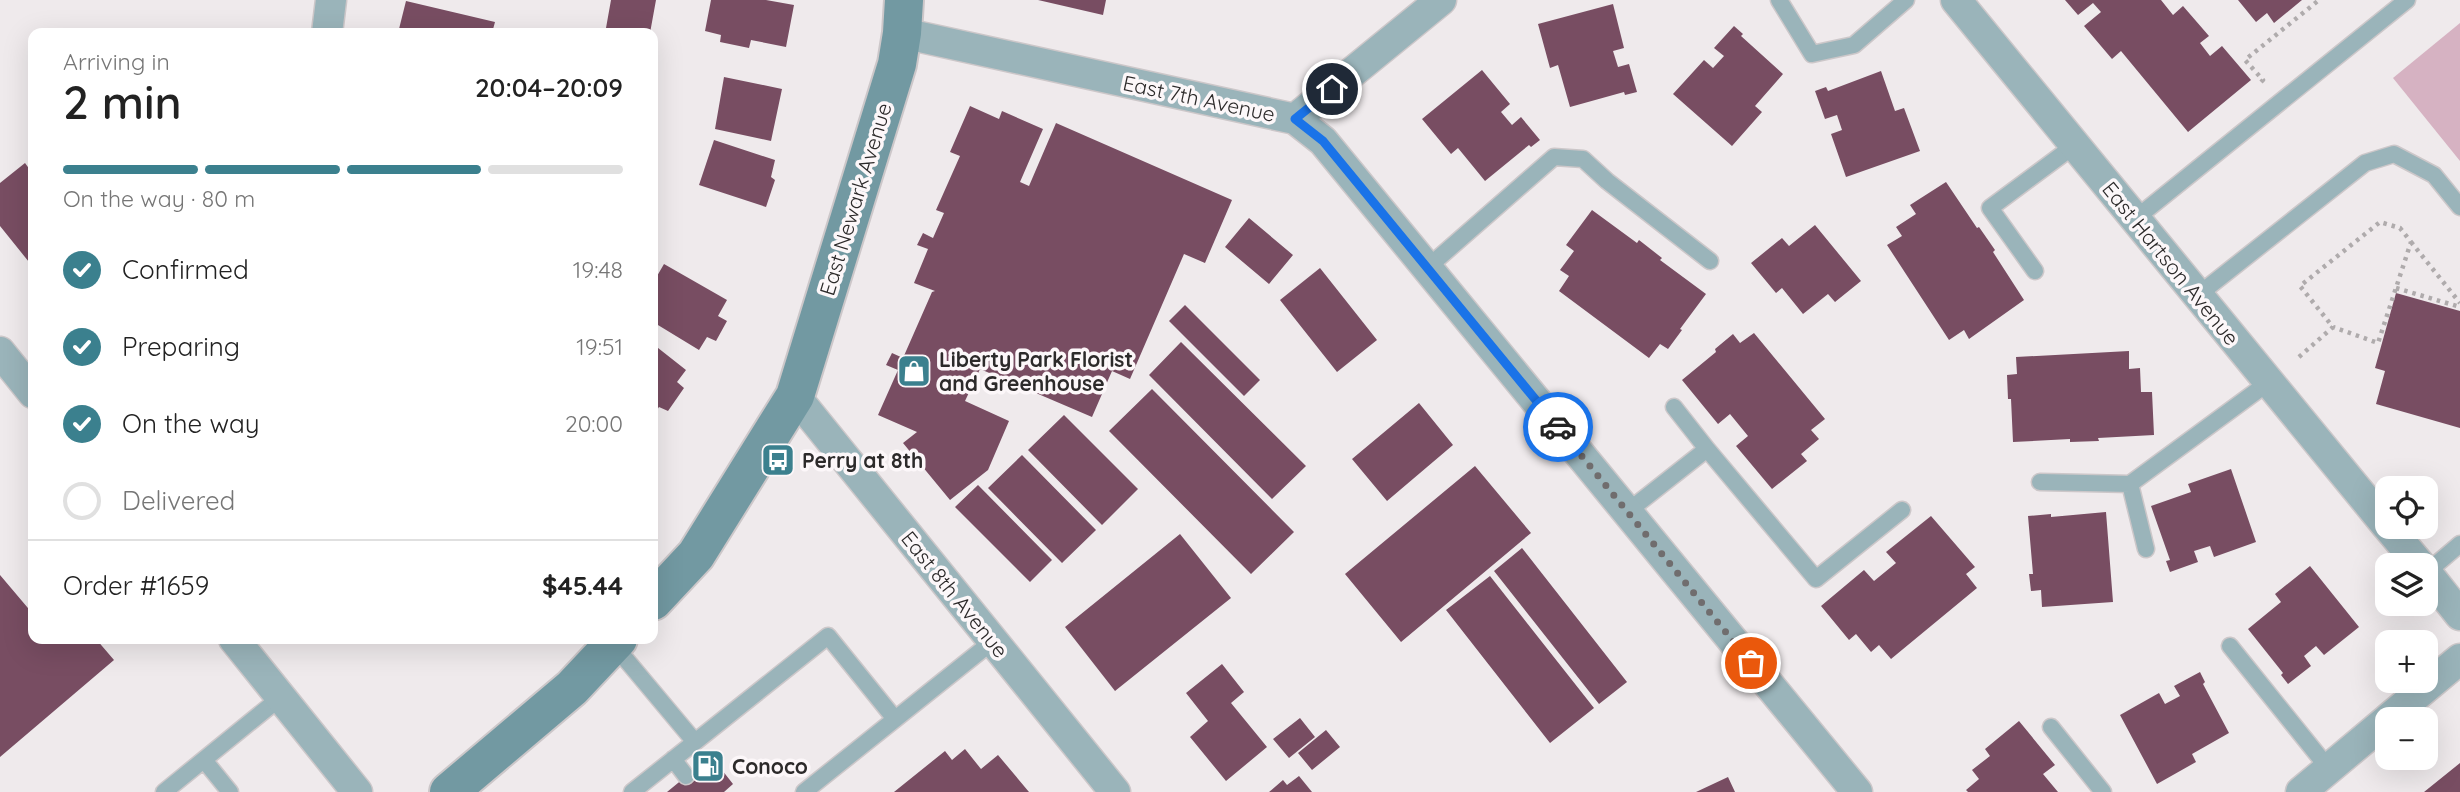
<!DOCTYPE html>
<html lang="en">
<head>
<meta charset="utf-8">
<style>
  body { margin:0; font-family:Quicksand,sans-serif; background:#f2f2f2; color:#222; height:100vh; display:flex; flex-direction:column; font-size:26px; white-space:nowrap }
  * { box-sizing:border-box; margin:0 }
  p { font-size:23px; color:#767676 }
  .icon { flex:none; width:38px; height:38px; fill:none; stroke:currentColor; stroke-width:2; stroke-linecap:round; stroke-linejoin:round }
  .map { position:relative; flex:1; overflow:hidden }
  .side { position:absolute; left:28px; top:28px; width:630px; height:616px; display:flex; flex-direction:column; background:#fff; border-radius:14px; box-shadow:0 7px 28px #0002 }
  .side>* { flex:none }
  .tools { position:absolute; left:2375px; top:476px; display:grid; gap:14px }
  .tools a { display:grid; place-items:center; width:63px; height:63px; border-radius:14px; background:#fff; box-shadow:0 7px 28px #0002; font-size:35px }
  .pin { position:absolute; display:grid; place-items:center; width:60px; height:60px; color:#fff; margin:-30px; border:4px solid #fff; border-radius:50%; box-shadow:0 2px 7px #0007 }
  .courier { position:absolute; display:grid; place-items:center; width:70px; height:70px; margin:-35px; border:5px solid #1a73e8; border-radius:50%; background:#fff; color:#222; box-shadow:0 2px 9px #0007 }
  .headline em { font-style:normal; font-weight:600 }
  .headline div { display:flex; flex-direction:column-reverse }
  .headline { display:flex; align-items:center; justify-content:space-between; height:119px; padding:0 35px }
  h1 { font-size:46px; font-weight:600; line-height:52px }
  .bar { display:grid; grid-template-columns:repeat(4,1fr); gap:10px 7px; align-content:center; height:84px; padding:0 35px }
  .bar i { height:9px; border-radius:5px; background:#e0e0e0 }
  .bar .on { background:#3b808e }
  .bar p { grid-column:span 4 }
  .line { display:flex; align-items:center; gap:18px; padding:0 35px; border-top:2px solid #e0e0e0 }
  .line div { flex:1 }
  ol { padding:0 35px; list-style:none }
  li { display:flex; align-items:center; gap:21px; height:77px }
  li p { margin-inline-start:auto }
  li .icon { padding:7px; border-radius:50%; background:#3b808e; color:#fff; stroke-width:4 }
  li:last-child { color:#767676 }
  li i { width:38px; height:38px; border:4px solid #e0e0e0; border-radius:50% }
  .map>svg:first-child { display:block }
  .green { fill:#d6b2c2 }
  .building { fill:#784d62 }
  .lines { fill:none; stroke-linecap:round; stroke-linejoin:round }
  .service-casing { stroke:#ccc7c9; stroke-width:19 }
  .minor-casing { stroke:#ccc7c9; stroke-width:33 }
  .secondary-casing { stroke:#ccc7c9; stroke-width:42 }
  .path { stroke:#afabac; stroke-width:4.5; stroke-dasharray:3.5 5; stroke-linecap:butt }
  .service { stroke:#9ab4ba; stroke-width:16 }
  .minor { stroke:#9ab4ba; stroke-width:30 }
  .secondary { stroke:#7299a2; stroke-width:38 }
  .done { stroke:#706d6e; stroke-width:7; stroke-dasharray:0 12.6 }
  .route { stroke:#1a73e8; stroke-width:9 }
  .labels { text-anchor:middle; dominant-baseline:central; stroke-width:7; stroke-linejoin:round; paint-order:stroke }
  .street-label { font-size:21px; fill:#2c2a2a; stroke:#fcf7f9 }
  .poi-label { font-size:21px; font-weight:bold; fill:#2c2a2a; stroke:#fcf7f9; text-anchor:start }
</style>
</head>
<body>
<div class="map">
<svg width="2460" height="792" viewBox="0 0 2460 792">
  <rect width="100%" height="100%" fill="#efeaec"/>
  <path class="green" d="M2460 23V161L2393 78Z"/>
  <path class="building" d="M611 0H656L650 33H634L606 28Z
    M711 0H766L794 5 786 47 751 40 749 48 720 42 721 35 705 31Z
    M1038 0H1106L1103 15Z
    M2065 0H2161L2173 15 2183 6 2209 36 2200 43 2210 56 2222 46 2251 80 2188 132 2121 51 2112 59 2084 26 2101 12 2093 3 2078 15Z
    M2238 0H2302L2274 23 2267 13 2256 22Z
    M406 1 495 22 492 33H398Z
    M1613 4 1624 48 1613 51 1618 67 1629 64 1637 92 1625 95 1624 92 1570 107 1558 65 1550 68 1538 24Z
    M1734 26 1743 34 1741 36 1783 74 1755 106 1762 112 1732 146 1673 94 1704 60 1713 68 1724 56 1714 48Z
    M1482 70 1510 104 1501 112 1512 125 1521 117 1540 140 1531 147 1529 145 1485 181 1458 148 1451 154 1422 119Z
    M1881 71 1895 111 1904 108 1920 151 1846 177 1831 134 1842 130 1837 115 1825 119 1815 91 1826 87 1828 91Z
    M724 77 782 89 771 141 715 129Z
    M970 106 999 119 1002 111 1043 129 1020 182 1029 186 1056 123 1232 200 1205 263 1184 254 1130 379 1112 371 1092 417 980 369 965 401 1009 421 988 470 950 500 903 443 917 432 878 415 898 370 886 365 892 353 903 358 932 292 935 291 914 283 928 249 917 245 923 233 933 238 944 213 936 210 960 156 950 152Z
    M714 140 775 160 771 177 775 180 766 207 699 185Z
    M25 163 33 174V267L0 226V183Z
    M1946 182 1977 228 1979 227 1995 250 1993 252 2024 300 1969 339 1964 330 1949 340 1887 245 1902 236 1896 227 1916 214 1910 205Z
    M1592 210 1637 243 1639 240 1662 258 1660 260 1706 294 1680 329 1682 330 1668 349 1660 344 1649 358 1559 291 1569 276 1560 270 1574 251 1566 245Z
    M1249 218 1293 255 1269 284 1225 247Z
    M1815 225 1861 281 1835 302 1828 294 1803 314 1782 288 1776 293 1751 263 1782 238 1789 246Z
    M664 264 727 300 718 316 727 321 716 341 707 337 699 350 653 322V283Z
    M1320 268 1377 340 1337 372 1280 300Z
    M2396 293 2460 311V428L2376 404 2385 371 2375 368Z
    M1185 305 1260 380 1244 396 1169 321Z
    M1754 333 1825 419 1811 430 1819 439 1801 454 1807 461 1772 489 1736 446 1748 436 1730 414 1718 424 1682 380 1716 352 1715 349 1733 334 1740 343Z
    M1181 342 1306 466 1272 499 1149 375Z
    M653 344 686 370 677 382 684 388 668 411 659 407 653 416Z
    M2129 351V369L2140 368 2141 392H2152L2154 435 2098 438 2099 441 2070 442V439L2013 442 2011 399H2008L2007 375 2017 374 2016 357Z
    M1152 389 1294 532 1251 574 1109 431Z
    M1419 403 1453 445 1387 501 1352 459Z
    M1064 415 1138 489 1102 525 1028 450Z
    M1022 455 1096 530 1062 563 988 488Z
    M1475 466 1531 533 1401 642 1345 574Z
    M2231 469 2256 542 2214 557 2210 546 2194 551 2198 562 2170 572 2166 561 2170 560 2151 506 2191 492 2188 484Z
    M978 485 1052 560 1030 582 955 507Z
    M2106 512 2113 602 2042 607 2041 590 2031 591 2029 574H2033L2028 516 2051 514V517Z
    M1931 516 1975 567 1966 574 1977 588 1891 659 1879 645 1871 652 1856 634 1849 640 1821 606 1864 570 1874 581 1896 563 1886 552Z
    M1180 534 1231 598 1115 691 1065 627Z
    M1522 548 1627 682 1599 704 1494 571Z
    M2310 566 2359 627 2324 655 2316 646 2304 656 2311 666 2288 684 2281 675 2283 673 2248 629 2281 602 2275 594Z
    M0 575 33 614V639H96L114 660 0 757Z
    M1490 576 1594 708 1550 743 1446 610Z
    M1222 664 1244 692 1231 703 1267 747 1226 781 1190 737 1208 721 1186 693Z
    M2200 672 2205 682 2203 684 2229 733 2192 754 2196 762 2157 784 2120 715 2159 693 2165 704 2180 696 2174 686Z
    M1300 718 1315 737 1289 758 1273 739Z
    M2019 721 2055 765 2043 774 2058 792H1968L1966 790 1979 779 1972 770 1990 756 1985 749Z
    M1326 730 1340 747 1312 770 1298 753Z
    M965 749 981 769 998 755 1029 792H894L945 751 952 760Z
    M711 756 733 784 724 792H667Z
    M2460 763V792H2424Z
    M1299 776 1312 792H1269L1283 780 1287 785Z
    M1728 777 1735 792H1696Z"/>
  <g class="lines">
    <defs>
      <path id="service" d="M1779 0 1812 54 1854 45 1906 0
        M2135 219 2407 0
        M1427 268 1554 157 1583 159 1607 181 1710 261
        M2035 271 1990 208 2075 145
        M2198 295 2365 163 2394 154 2434 175 2460 207
        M1674 407 1707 449
        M2040 482 2130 484 2269 382
        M2130 484 2146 549
        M1627 512 1707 449 1816 579 1902 510
        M2426 573 2460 544
        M613 644 695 742 828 636 895 719
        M2230 646 2329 769
        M2051 727 2103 792
        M673 759 686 776
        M204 760 230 792
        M164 792 281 697
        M632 792 695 742
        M804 792 993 641"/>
      <path id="minor" d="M1956 0 2387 526
        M327 33 331 0
        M902 33 1295 119 1323 141 1857 792
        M1295 119 1441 0
        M0 352 33 393
        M795 396 1115 792
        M2388 527 2420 565
        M2426 572 2460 615
        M234 639 357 792
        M2388 719 2460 659
        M2301 792 2387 720"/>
      <path id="secondary" d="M653 601 696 555 795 396 897 64 902 33 904 0
        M449 792 572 688 618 639"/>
    </defs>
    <use href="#service" class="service-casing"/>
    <use href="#minor" class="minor-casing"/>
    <use href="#secondary" class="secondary-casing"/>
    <path class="path" d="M2261 82 2263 80 2245 60 2319 0
      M2411 242 2460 303
      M2396 288 2460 307
      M2299 357 2333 327 2300 286 2380 222 2400 228 2411 242 2378 343 2333 327"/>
    <use href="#service" class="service"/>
    <use href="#minor" class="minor"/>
    <use href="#secondary" class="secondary"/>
  </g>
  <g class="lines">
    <path class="done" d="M1558 427 1751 663"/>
    <path class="route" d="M1332 89 1295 119 1323 141 1558 427"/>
  </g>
  <defs>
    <symbol id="shop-square" viewBox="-11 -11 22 22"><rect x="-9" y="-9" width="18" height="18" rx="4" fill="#3b808e" stroke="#fcf7f9"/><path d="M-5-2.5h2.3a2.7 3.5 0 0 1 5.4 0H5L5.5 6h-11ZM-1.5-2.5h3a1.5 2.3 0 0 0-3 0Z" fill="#fff"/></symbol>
    <symbol id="bus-square" viewBox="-11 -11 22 22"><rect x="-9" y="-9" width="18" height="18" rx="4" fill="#3b808e" stroke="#fcf7f9"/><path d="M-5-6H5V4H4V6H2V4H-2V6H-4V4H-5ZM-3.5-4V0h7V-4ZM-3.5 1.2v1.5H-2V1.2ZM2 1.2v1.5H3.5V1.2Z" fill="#fff"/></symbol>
    <symbol id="fuel-square" viewBox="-11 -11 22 22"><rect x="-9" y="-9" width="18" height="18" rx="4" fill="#3b808e" stroke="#fcf7f9"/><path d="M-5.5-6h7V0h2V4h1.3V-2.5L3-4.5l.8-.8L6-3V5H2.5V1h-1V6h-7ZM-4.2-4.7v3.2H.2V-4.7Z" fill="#fff"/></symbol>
  </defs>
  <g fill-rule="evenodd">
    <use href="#shop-square" x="895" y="352" width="38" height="38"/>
    <use href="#bus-square" x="759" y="441" width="38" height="38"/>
    <use href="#fuel-square" x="689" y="747" width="38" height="38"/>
  </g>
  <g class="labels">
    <g class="street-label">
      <text transform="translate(1199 98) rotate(12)">East 7th Avenue</text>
      <text transform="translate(855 199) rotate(-73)">East Newark Avenue</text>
      <text transform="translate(2171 263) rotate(51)">East Hartson Avenue</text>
      <text transform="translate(955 594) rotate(51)">East 8th Avenue</text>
    </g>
    <g class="poi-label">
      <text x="939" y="359">Liberty Park Florist<tspan x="939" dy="24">and Greenhouse</tspan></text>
      <text x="802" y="460">Perry at 8th</text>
      <text x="732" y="766">Conoco</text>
    </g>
  </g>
</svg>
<div class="tools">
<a><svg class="icon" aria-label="locate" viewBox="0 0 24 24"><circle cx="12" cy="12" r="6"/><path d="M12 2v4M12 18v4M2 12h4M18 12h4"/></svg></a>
<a><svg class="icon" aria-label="layers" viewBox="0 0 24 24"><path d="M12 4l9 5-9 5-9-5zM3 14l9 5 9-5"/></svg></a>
<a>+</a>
<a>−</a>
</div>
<div class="pin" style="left:1751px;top:663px;background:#ea580c"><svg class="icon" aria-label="bag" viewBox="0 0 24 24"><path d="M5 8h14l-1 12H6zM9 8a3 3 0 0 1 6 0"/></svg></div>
<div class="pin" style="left:1332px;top:89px;background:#1f2937"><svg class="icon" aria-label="home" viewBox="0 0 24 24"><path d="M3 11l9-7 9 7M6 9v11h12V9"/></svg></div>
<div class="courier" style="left:1558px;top:427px"><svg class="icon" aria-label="car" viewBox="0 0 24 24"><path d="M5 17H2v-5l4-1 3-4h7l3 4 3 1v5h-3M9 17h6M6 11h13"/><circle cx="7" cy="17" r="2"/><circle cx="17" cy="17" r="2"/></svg></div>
<section class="side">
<div class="headline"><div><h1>2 min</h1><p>Arriving in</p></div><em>20:04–20:09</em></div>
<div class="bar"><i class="on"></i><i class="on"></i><i class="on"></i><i></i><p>On the way · 80 m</p></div>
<ol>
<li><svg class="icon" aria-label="check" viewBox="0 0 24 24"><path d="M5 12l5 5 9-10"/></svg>Confirmed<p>19:48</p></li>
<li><svg class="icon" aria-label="check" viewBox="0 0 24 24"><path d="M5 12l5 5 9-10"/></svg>Preparing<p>19:51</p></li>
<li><svg class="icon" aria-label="check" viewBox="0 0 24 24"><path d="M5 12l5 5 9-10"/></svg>On the way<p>20:00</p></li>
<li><i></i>Delivered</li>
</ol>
<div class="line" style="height:91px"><div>Order #1659</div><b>$45.44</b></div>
</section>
</div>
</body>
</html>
